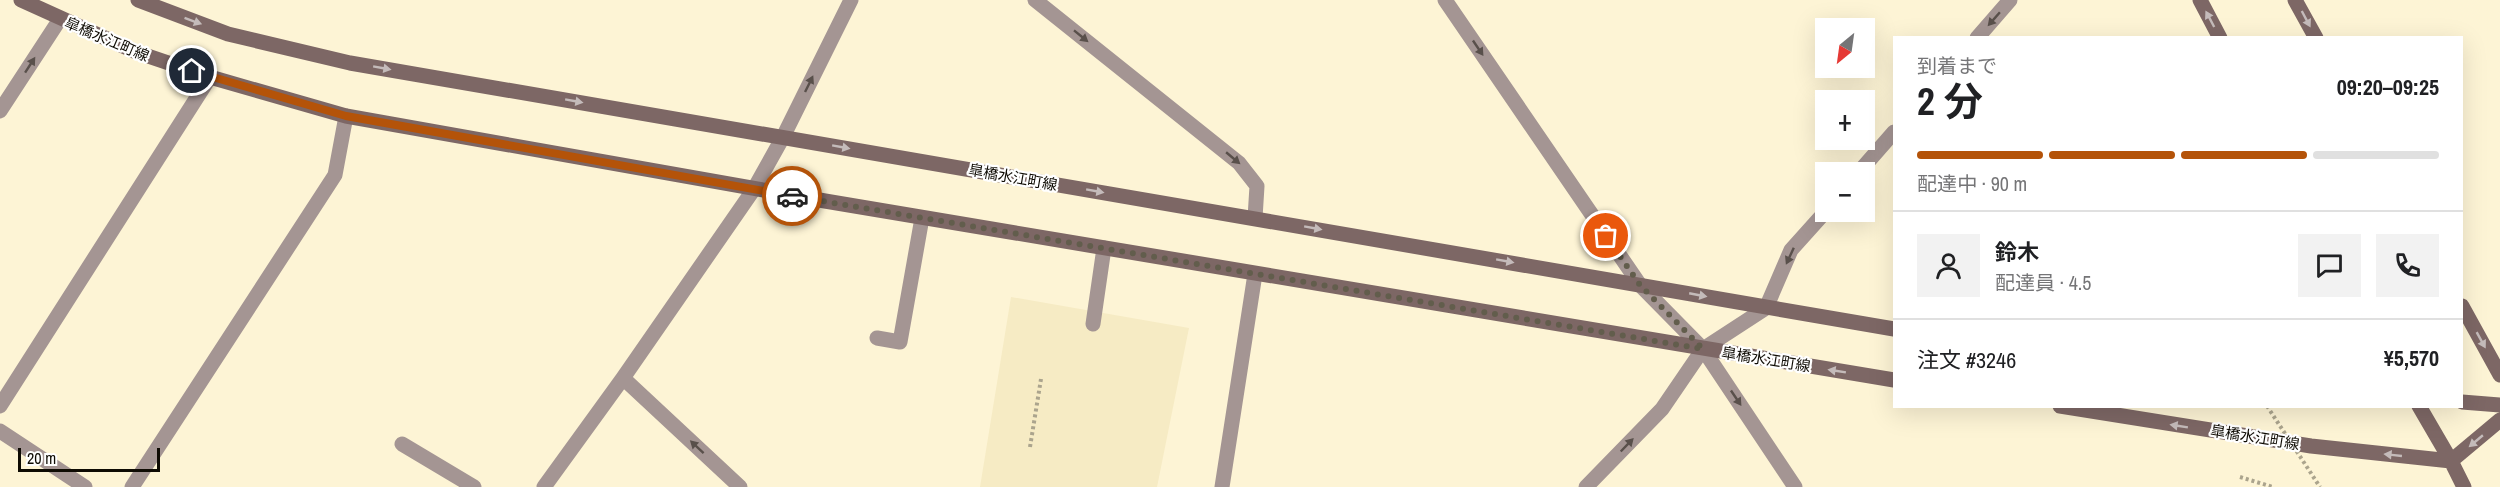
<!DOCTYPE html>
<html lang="ja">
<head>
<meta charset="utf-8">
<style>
  body { margin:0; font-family:"Archivo Narrow","Noto Sans JP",sans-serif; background:#f2f2f2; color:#202124; height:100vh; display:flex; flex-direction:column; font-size:22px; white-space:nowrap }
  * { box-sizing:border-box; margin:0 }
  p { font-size:20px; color:#757577 }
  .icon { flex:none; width:33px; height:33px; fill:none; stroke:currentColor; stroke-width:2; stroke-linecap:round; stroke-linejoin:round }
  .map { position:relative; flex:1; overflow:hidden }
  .panel { position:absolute; left:1893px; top:36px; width:570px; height:372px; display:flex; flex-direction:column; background:#fff; border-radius:0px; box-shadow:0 6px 24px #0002 }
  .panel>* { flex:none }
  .needle { width:39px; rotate:209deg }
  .controls { position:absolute; left:1815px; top:18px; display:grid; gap:12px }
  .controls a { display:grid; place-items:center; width:60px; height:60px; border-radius:0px; background:#fff; box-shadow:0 6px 24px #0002; font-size:30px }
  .scale { position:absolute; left:18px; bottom:15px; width:142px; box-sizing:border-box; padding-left:6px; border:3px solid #0e0b03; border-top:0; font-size:16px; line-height:21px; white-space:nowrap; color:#0e0b03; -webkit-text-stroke:4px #fff; paint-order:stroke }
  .pin { position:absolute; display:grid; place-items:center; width:51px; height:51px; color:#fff; margin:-26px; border:3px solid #fff; border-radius:50%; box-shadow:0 2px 6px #0007 }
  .courier { position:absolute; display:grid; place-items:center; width:60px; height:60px; margin:-30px; border:4px solid #b45309; border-radius:50%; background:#fff; color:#222; box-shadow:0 2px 8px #0007 }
  .overview em { font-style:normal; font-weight:700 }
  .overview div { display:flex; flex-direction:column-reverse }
  .overview { display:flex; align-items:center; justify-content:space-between; height:102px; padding:0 24px }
  h1 { font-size:39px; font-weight:700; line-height:45px }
  .bar { display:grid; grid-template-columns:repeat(4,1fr); gap:9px 6px; align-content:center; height:72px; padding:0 24px }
  .bar i { height:8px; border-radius:4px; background:#e0e0e0 }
  .bar .current { background:#b45309 }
  .bar p { grid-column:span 4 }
  .line { display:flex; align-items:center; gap:15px; padding:0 24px; border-top:2px solid #e0e0e0 }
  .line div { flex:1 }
  .round { display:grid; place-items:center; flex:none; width:63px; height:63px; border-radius:0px; background:#f2f2f2 }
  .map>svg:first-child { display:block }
  .built { fill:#f6ebc4 }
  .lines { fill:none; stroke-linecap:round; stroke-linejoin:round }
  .path { stroke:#aba48d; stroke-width:4; stroke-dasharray:3 3; stroke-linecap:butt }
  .lane { stroke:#a49593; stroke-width:15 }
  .street { stroke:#a49593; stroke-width:15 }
  .secondary { stroke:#7d6765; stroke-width:15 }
  .path-bridge { stroke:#aba48d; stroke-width:4; stroke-dasharray:3 3; stroke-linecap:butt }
  .oneway { fill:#59504b }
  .oneway2 { fill:#c4bbba }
  .done { stroke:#625d4c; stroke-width:6; stroke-dasharray:0 10.8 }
  .route { stroke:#b45309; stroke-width:8 }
  .labels { text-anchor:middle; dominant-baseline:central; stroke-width:4.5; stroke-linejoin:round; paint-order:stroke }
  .street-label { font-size:15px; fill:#0e0b03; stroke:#fff }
</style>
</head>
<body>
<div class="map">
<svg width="2500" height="487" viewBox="0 0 2500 487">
  <rect width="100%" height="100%" fill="#fdf4d5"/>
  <path class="built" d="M1011 297 1189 328 1157 487H980Z"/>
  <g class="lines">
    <path class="path" d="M1030 447 1041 379
      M2240 477 2273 487"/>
    <path class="lane" d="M1093 324 1104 248
      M877 338 900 342 922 218
      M0 406 210 77
      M0 431 85 487
      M402 444 474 487
      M132 487 335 175 346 116
      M1222 487 1255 274"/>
    <path class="street" d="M1035 0 1239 163 1257 186 1255 218
      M1445 0 1640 285 1703 349 1795 487
      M1977 38 2010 0
      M0 111 60 19
      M1859 172 1894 132
      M623 378 740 487
      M544 487 623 378 754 189 783 137 851 0
      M1586 487 1662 409 1703 349 1766 308 1791 250 1826 211"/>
    <path class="secondary" d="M21 0 136 52 210 77 346 116 825 201 1894 380
      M138 0 228 34 350 63 1894 329
      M2200 0 2220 38
      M2295 0 2316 38
      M2462 306 2500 375
      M2462 402 2500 405
      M2060 406 2311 446 2451 461
      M2419 406 2451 461 2464 487
      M2451 461 2500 420"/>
    <path class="path-bridge" d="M2267 406 2320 487"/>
  </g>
  <defs><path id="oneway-solid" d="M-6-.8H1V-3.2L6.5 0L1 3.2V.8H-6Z" transform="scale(1.5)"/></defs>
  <g class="oneway">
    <use href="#oneway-solid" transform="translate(1994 19) rotate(131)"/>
    <use href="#oneway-solid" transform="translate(1081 36) rotate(39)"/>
    <use href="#oneway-solid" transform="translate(1478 48) rotate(56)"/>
    <use href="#oneway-solid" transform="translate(30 65) rotate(-57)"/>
    <use href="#oneway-solid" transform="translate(809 84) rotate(-64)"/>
    <use href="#oneway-solid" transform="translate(1233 158) rotate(40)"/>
    <use href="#oneway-solid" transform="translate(1790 256) rotate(115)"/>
    <use href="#oneway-solid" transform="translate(1736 398) rotate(56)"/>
    <use href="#oneway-solid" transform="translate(1627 445) rotate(-46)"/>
    <use href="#oneway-solid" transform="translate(697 447) rotate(-137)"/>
  </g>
  <g class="oneway2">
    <use href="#oneway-solid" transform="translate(2210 19) rotate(-118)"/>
    <use href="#oneway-solid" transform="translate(2306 19) rotate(62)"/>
    <use href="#oneway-solid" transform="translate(193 21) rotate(20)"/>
    <use href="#oneway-solid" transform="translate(382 68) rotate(10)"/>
    <use href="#oneway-solid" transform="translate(574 101) rotate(10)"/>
    <use href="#oneway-solid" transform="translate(841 147) rotate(10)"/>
    <use href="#oneway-solid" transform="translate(1095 191) rotate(10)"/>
    <use href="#oneway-solid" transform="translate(1313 228) rotate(10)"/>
    <use href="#oneway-solid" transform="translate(1505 261) rotate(10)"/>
    <use href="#oneway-solid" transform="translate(1698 295) rotate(11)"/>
    <use href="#oneway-solid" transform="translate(2481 340) rotate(61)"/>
    <use href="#oneway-solid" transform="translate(1837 371) rotate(-171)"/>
    <use href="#oneway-solid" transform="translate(2179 426) rotate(-171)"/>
    <use href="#oneway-solid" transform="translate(2476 441) rotate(140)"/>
    <use href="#oneway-solid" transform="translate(2393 455) rotate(-174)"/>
  </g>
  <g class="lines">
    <path class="done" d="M792 196 1703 349 1640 285 1606 236"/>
    <path class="route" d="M192 71 346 116 792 196"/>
  </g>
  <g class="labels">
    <g class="street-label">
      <text transform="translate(107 39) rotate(23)">皐橋水江町線</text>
      <text transform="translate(1013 177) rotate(10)">皐橋水江町線</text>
      <text transform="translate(1766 359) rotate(9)">皐橋水江町線</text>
      <text transform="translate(2255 437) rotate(9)">皐橋水江町線</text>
    </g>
  </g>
</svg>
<div class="controls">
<a><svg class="needle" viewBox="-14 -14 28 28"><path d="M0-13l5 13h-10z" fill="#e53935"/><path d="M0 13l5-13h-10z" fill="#757577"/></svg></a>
<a>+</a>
<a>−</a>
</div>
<div class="scale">20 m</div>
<div class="pin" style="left:1606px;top:236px;background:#ea580c"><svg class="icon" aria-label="bag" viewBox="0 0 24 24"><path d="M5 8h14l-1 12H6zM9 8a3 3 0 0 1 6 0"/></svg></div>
<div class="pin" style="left:192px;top:71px;background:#1f2937"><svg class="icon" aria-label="home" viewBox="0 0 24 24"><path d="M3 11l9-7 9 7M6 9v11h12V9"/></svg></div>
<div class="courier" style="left:792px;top:196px"><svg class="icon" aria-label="car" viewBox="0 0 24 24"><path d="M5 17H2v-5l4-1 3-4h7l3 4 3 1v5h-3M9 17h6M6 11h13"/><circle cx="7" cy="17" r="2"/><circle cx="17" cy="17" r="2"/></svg></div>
<section class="panel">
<div class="overview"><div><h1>2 分</h1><p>到着まで</p></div><em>09:20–09:25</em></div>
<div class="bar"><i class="current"></i><i class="current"></i><i class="current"></i><i></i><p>配達中 · 90 m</p></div>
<div class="line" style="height:108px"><a class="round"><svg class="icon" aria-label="person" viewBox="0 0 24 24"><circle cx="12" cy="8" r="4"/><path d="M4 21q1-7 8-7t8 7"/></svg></a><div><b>鈴木</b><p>配達員 · 4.5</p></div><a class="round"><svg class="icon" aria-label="chat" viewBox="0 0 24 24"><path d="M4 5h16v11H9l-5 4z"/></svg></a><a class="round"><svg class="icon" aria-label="phone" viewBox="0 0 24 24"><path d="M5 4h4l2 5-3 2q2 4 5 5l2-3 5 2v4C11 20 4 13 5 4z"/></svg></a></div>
<div class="line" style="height:78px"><div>注文 #3246</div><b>¥5,570</b></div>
</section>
</div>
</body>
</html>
